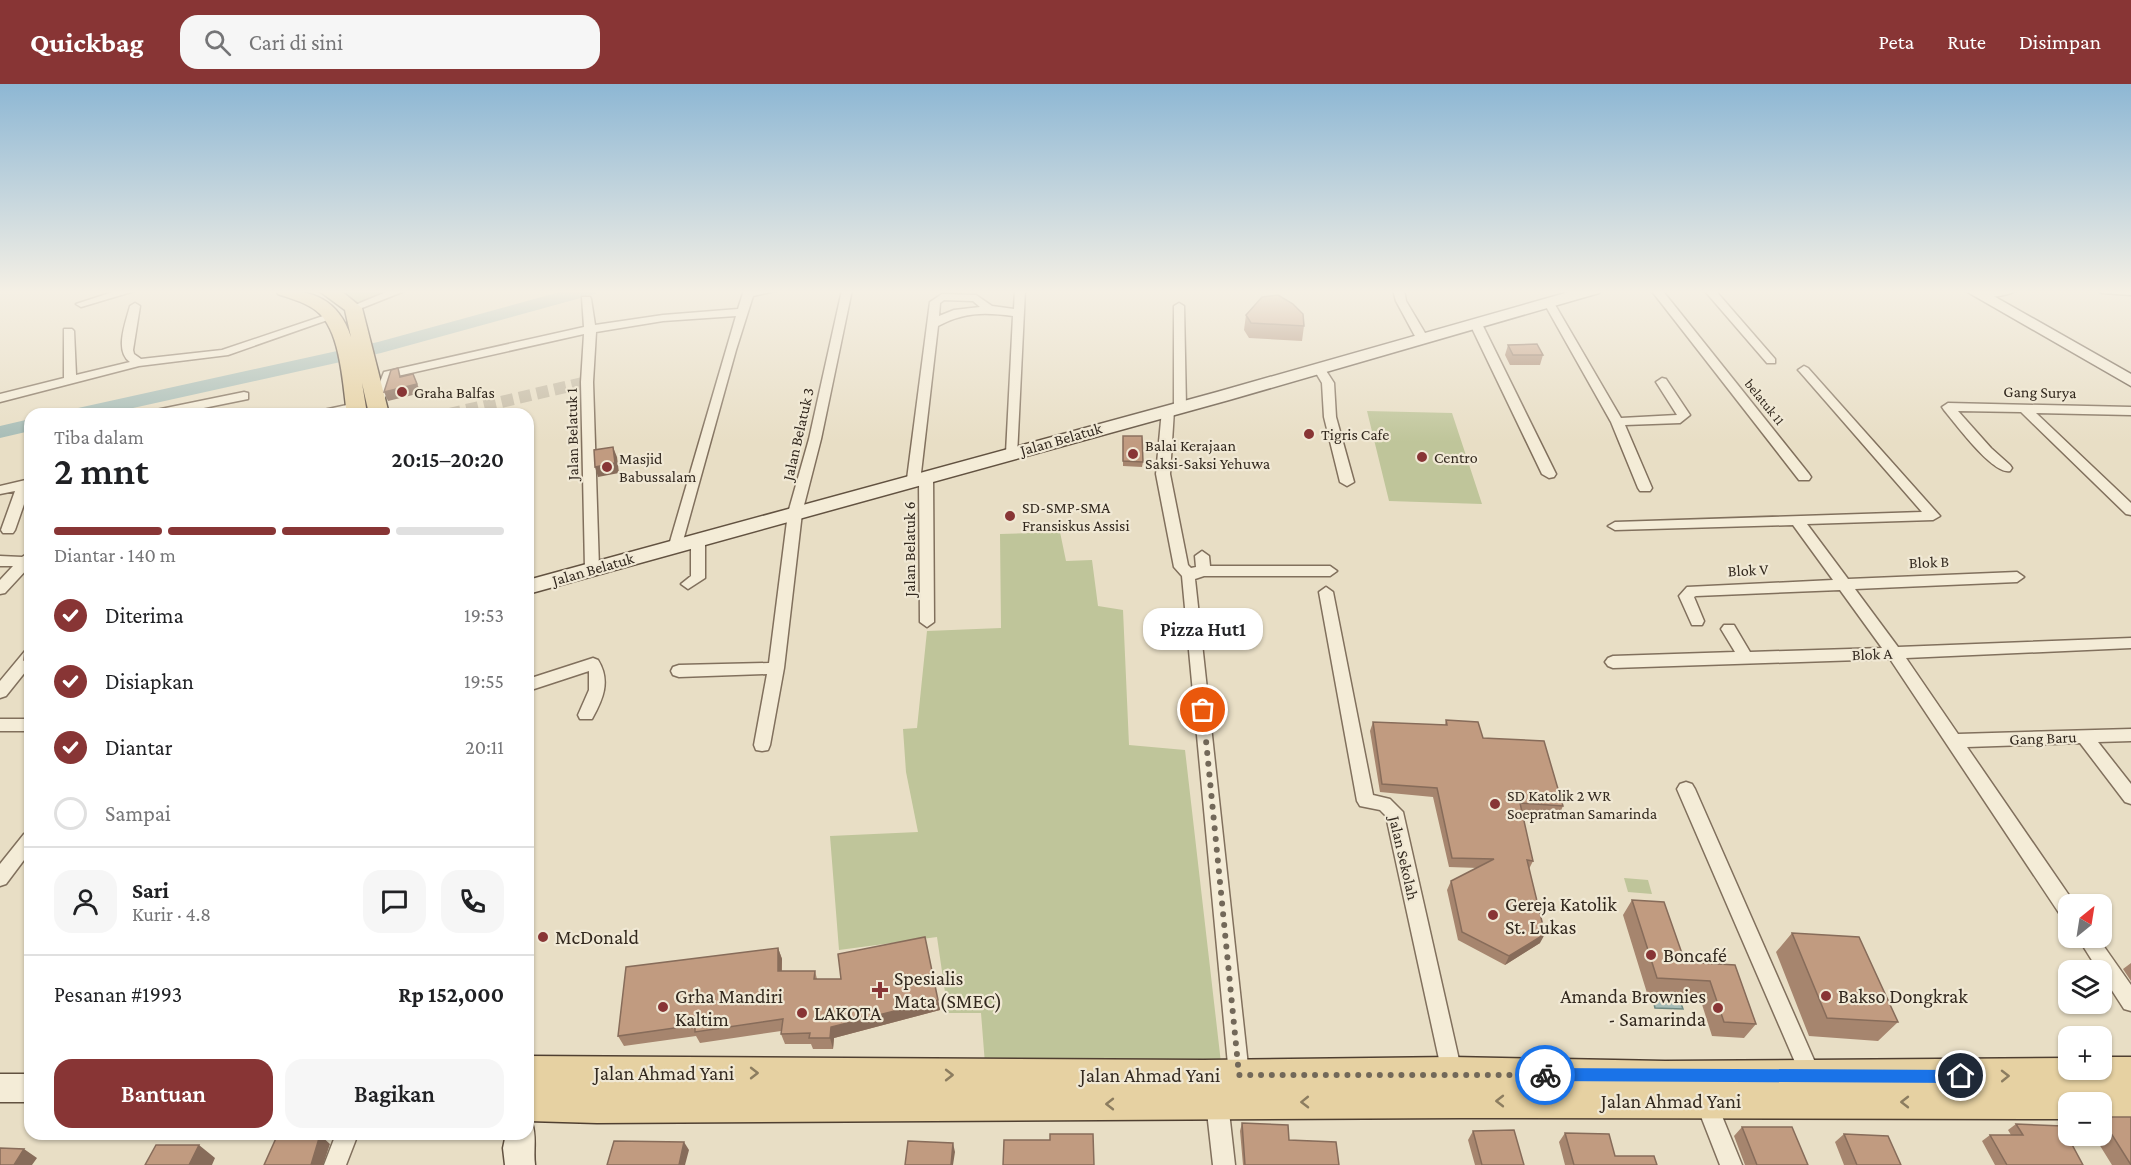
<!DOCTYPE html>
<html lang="id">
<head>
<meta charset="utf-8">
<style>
  body { margin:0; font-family:"Crimson Pro",serif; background:#f6f6f6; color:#202124; height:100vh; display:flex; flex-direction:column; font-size:22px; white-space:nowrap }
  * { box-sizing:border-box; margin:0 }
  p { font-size:20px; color:#757577 }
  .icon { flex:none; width:33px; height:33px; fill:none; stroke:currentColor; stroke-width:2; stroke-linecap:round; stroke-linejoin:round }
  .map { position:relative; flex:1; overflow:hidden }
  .details { position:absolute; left:24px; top:324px; width:510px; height:732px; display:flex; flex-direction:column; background:#fff; border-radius:18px; box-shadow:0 2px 4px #0004 }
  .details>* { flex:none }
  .needle { width:39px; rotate:30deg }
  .tools { position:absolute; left:2058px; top:810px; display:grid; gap:12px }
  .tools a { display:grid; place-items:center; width:54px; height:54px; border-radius:12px; background:#fff; box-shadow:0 2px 4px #0004; font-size:30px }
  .pin { position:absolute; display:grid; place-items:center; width:51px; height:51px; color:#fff; margin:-26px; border:3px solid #fff; border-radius:50%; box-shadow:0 2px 6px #0007 }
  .courier { position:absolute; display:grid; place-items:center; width:60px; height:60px; margin:-30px; border:4px solid #1a73e8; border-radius:50%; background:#fff; color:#222; box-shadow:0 2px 8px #0007 }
  .bubble { position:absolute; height:42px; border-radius:18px; background:#fff; box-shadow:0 2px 4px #0004; font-size:20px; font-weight:600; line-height:42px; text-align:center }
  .overview em { font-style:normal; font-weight:600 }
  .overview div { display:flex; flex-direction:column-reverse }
  .overview { display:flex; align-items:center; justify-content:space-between; height:102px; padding:0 30px }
  h1 { font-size:39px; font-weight:600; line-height:45px }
  .bar { display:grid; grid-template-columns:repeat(4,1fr); gap:9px 6px; align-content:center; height:72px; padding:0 30px }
  .bar i { height:8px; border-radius:4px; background:#e0e0e0 }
  .bar .selected { background:#883535 }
  .bar p { grid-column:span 4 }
  .line { display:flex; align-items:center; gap:15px; padding:0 30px; border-top:2px solid #e0e0e0 }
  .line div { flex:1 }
  .round { display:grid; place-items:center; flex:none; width:63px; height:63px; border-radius:18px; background:#f6f6f6 }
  ol { padding:0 30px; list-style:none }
  li { display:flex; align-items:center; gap:18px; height:66px }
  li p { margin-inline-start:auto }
  li .icon { padding:6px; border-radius:50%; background:#883535; color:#fff; stroke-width:4 }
  li:last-child { color:#757577 }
  li i { width:33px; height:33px; border:3px solid #e0e0e0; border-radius:50% }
  .primary-button { display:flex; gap:12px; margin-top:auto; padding:12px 30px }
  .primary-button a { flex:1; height:69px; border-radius:18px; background:#883535; color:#fff; font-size:24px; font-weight:600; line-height:69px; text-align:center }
  .primary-button a+a { background:#f6f6f6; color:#202124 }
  header { display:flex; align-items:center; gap:36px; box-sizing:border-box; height:84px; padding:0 30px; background:#883535; color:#fff }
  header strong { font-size:28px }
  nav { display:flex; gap:33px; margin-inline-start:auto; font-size:21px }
  .search { width:420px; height:54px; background:#f6f6f6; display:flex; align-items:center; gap:15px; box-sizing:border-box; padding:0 21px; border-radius:18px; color:#757577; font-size:22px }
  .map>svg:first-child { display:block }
  .green { fill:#bfc59a }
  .water { fill:#a6bcb6; stroke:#6e8982; stroke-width:1.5 }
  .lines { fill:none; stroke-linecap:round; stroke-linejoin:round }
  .river { fill:#a6bcb6; fill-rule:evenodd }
  .street-tunnel { stroke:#c4baa4; stroke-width:12; stroke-dasharray:12 6; stroke-linecap:butt }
  .street-casing { stroke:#81705d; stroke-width:3 }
  .secondary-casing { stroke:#625241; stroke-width:3 }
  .primary-casing { stroke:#4f3f31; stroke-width:3 }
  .street { fill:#f4ecd7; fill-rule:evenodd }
  .secondary { fill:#f4ecd7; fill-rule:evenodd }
  .primary { fill:#e6d1a2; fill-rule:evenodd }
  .wall { fill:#a6856e }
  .shaded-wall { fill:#876c5a }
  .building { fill:#c19b80; stroke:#876c5a; stroke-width:1.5 }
  .oneway { stroke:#8c7d60 }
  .route { fill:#1a73e8 }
  .done { stroke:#726859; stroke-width:6; stroke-dasharray:0 10.8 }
  .poi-dot { fill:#883535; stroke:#f0e8d4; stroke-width:2 }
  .labels { text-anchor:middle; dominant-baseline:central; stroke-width:4.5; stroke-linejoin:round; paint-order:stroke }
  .far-street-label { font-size:14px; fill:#33291f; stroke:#f0e8d4 }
  .poi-label { font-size:16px; fill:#33291f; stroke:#f0e8d4; text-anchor:start }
  .street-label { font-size:16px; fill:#33291f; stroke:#f0e8d4 }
  .near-poi-label { font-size:20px; fill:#33291f; stroke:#f0e8d4; text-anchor:start }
  .near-street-label { font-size:20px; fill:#33291f; stroke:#f0e8d4 }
</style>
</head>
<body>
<header>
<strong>Quickbag</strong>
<div class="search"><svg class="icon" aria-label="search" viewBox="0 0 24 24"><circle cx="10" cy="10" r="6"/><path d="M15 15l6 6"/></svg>Cari di sini</div>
<nav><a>Peta</a><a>Rute</a><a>Disimpan</a></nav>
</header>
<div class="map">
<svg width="2131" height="1081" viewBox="0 0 2131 1081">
  <rect width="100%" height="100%" fill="#e8dec5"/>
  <path class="green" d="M324 206H395L351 222Z
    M1367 327 1452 329 1482 420 1389 417Z
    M1060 448 1066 477 1092 476 1098 522 1123 526 1129 661 1185 666 1221 979 985 980 981 929H948L937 853 839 866 830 752 918 748 906 688 903 645 917 644 927 547 1001 544 1000 450Z
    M1624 794 1648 796 1652 810 1628 808Z"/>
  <path class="water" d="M1652 912 1679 914 1683 925 1655 924Z"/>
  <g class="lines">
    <path class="river" d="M567 206H598L595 210 381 269 106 330H68L71 326 78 324 378 258Z
      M30 335V347L0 354V342Z"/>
    <path class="street-tunnel" d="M449 330 587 298"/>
    <defs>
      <path id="street" d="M119 206H138L81 223 76 220Z
        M391 206H407L357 226 353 227 348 224Z
        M744 206H779L753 212 736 266 681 464 676 466 669 461 736 232 663 237 596 248 593 298 599 484 592 489 585 484 581 298 584 250 393 293 381 324H373L371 321 384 288 584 243 582 213H590L591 215 595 241 663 231 738 225Z
        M842 206H852L821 355 802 429 784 584 770 661 768 666 762 667 756 666 754 661 767 590 679 593 673 591 671 587 673 583 679 581 769 579 788 429 809 355Z
        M1015 206H1025L1017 372H1007L1006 369 1013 232C984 228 964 228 938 242L921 389H931L933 392 934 538 927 543 920 538 919 397 914 399 907 395 930 218 942 210 976 211 992 222 1014 225ZM944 216 973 217 980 223 954 226 939 232 940 219Z
        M1393 206H1404L1406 217 1428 254 1426 256H1418L1416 254 1396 217Z
        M1651 206H1662L1809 390 1811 393 1809 396H1799Z
        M1704 206H1715L1775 275V279H1767Z
        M1980 206H2017C2008 212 1981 216 1973 210Z
        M2097 206H2131V211L2102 209Z
        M1549 216 1554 219 1621 334 1677 331 1656 298 1662 294 1666 295 1690 331 1680 339 1625 341 1652 404 1650 407H1640L1638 404 1611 338 1544 219Z
        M135 219 140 222 133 266 134 270 141 275 222 266 329 230 333 229 339 232 228 271 139 282 0 318V310L64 294V245H72L74 247 76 291 130 278C114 267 126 238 130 222Z
        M1179 219 1184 222 1186 323 1180 327 1174 323V222Z
        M1476 237 1482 240 1556 390 1554 393 1549 394 1542 390 1470 240Z
        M1319 280 1323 282 1334 299 1336 333 1354 398 1347 402 1340 398 1324 333 1322 299 1313 284Z
        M1804 282 1808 284 1940 432 1933 436 1807 440 1848 495 2017 488 2024 493 2017 498 1855 505 1898 563 2131 554V564L1906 574 1958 650 2131 645V657L2098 658 2131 700V720L2125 718 2080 659 1967 663 2075 820H2068V834L2061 832 1890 575 1613 584 1608 582 1605 578 1608 574 1613 572 1735 568 1721 545 1724 541H1734L1750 568 1882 564 1840 506 1696 512 1694 513 1704 537 1702 541H1692L1679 512 1687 503 1833 496 1793 441 1615 446 1608 442 1615 438 1922 428 1800 288 1798 286Z
        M244 308 248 309V315L174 330H150L156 326Z
        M356 319 360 320V326L340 330H317L319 327Z
        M1948 319 2131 323V331L2036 329 2131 419V431L2126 430 2021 328 1958 327 1991 364 2010 381 2012 384 2010 387C1993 391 1955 339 1944 326L1942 323Z
        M1168 322 1174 326 1170 390 1188 481 1191 484 1196 483 1195 472 1202 467 1209 472 1210 482H1330L1337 487 1330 492H1204L1195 495 1249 991 1246 998 1239 1001 1232 998 1229 991 1182 492 1174 483 1156 390 1162 326Z
        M30 395V403L15 446 13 449H3L1 446 15 407 0 410V402Z
        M698 450 705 455V494L688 505 681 500 691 492V455Z
        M30 468V482L5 509 0 510V496L13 482H0V472L22 473Z
        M1326 503 1333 508 1373 711 1390 715 1403 728 1462 989 1459 996 1452 999 1445 996 1442 989 1386 732 1380 726 1360 722 1357 717 1319 508Z
        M30 565V582L6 612 0 614V597L25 567Z
        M593 574 598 576C611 597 603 615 592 635H580L578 631 589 606V587L528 607V595Z
        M0 635H30V647H0Z
        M1686 698 1692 700 1695 705 1818 985 1821 992 1818 999 1811 1002 1804 999 1677 705 1680 700Z
        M30 748V768L6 800 0 802V780L24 750Z
        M2078 854H2098L2131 901V927L2124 925 2102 891V886H2098Z
        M1706 1007 1713 1010 1742 1081H1720L1695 1017 1699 1010Z
        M1217 1009 1224 1012 1228 1019 1235 1081H1213L1206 1019 1210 1012Z
        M336 1050H358L346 1081H324Z"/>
      <path id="secondary" d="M1576 206H1601L1599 209 1229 316 528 510V496L1217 308Z
        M1964 206H1983L2131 290V302Z
        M0 990H30V1018H0Z
        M528 1038 532 1039C537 1053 533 1066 535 1081H505L503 1064 506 1050H528Z"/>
      <path id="primary" d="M276 206C313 206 338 215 351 253L345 226 318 206H340L362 224 389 330H369L362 299 367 330H347C343 302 341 251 320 230 309 219 292 215 278 210Z
        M528 972 1203 976 1452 973 1665 977 2068 974V986H2102V973H2131V1035H2102V1018H2068V1035L1461 1034 597 1039 528 1037Z"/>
    </defs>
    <use href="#street" class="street-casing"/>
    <use href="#secondary" class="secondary-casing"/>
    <use href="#primary" class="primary-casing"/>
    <use href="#street" class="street"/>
    <use href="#secondary" class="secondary"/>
    <use href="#primary" class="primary"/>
  </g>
  <path class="wall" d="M1246 231 1304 242 1302 257 1249 254 1244 246Z
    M1508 261 1543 271 1540 281H1510L1505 271Z
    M1123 352 1143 378 1142 383 1123 382Z
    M30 558V583L24 576Z
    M1446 636 1483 654 1563 722 1559 731 1522 729 1533 777 1529 785 1540 859 1505 881 1458 856 1447 806 1451 797 1478 784 1449 783 1433 713 1380 708 1370 647 1373 638 1445 641Z
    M1632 816 1685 878 1735 881 1756 940 1744 954 1712 952 1699 911 1647 909 1623 831Z
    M1792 849 1898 938 1878 957 1809 952 1776 868Z
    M778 864 782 875V887H815L817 895 938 916 940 926 834 954 833 965H813L811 960H785L781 950V947L700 959 696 952 624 962 618 952Z
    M2131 879V897L2123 885Z
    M2102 1033 2131 1081H2112L2094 1052H2102Z
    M1242 1039 1289 1056 1339 1081H1243L1240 1047Z
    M2016 1040 2083 1081H1995L1982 1057 1990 1051H2011L2008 1046Z
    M1742 1043 1808 1081H1745L1734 1052Z
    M1473 1047 1524 1081H1475L1468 1056Z
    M1565 1049 1615 1072 1657 1081H1565L1559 1058Z
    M1844 1050 1901 1081H1844L1835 1058Z"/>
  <path class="shaded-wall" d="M413 290 421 309 388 317 384 308Z
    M613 363 617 373 619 389 598 393 595 383Z
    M1545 850 1540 859 1505 881 1509 872Z
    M778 864 782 875 781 898 778 887Z
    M938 916 940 926 834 954 833 965 830 954 831 943Z
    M320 1051 330 1060 323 1081H311Z
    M684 1058 689 1066 685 1081H679Z
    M953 1059 955 1068 953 1081H951Z
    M199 1061 215 1074 212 1081H189Z
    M24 1065 37 1074 32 1081H14Z"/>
  <path class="building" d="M1278 211 1293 220 1303 230 1304 242 1251 239 1246 231 1262 213Z
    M1537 260 1543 271H1513L1508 261Z
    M398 284 400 293 413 290 417 300 384 308 391 286Z
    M1123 352H1142L1143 378 1123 377Z
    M613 363 615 379 595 383 594 366Z
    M30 558V576H24L25 564Z
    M1446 636 1478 638 1483 654 1544 657 1563 722 1520 719 1533 777 1527 776 1545 850 1509 872 1462 848 1451 797 1494 775 1452 774 1437 704 1382 700 1373 638 1447 641Z
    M1632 816 1664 818 1685 878 1735 881 1756 940 1724 938 1710 897 1657 894Z
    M1792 849 1859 853 1898 938 1827 934Z
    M925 853 938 916 831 943 830 954H809L810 949 781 950 783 935 695 948V941L618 952 626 883 778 864V887H815L814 895H841L838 870Z
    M2102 1033H2131V1081L2102 1035Z
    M1242 1039 1288 1041 1289 1056 1336 1058 1339 1081H1245Z
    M2016 1040 2062 1042 2083 1081H2007L1990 1051H2023Z
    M1742 1043H1792L1808 1081H1757Z
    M1514 1046 1524 1081H1482L1473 1047Z
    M1565 1049 1609 1050 1615 1072H1654L1657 1081H1574Z
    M1050 1050H1093L1094 1081H1003L1004 1056H1050Z
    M1844 1050 1888 1052 1901 1081H1857Z
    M320 1051 311 1081H264L277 1052Z
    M614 1057 684 1058 679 1081H607Z
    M908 1057 953 1059 951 1081H905Z
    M156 1061H199L189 1081H145Z
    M0 1064 24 1065 14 1081H0Z"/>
  <defs><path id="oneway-chevron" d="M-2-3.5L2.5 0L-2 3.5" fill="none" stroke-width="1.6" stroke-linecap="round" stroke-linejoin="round" transform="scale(1.5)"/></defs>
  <g class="oneway">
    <use href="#oneway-chevron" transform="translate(754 989)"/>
    <use href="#oneway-chevron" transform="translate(949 991)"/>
    <use href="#oneway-chevron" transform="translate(2005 992) rotate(-1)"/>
    <use href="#oneway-chevron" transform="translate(1500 1017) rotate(-180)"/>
    <use href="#oneway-chevron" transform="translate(1305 1018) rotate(179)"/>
    <use href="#oneway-chevron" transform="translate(1905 1018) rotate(-180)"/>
    <use href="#oneway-chevron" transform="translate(1110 1020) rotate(180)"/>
  </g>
  <linearGradient id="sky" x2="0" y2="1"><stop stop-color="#8db7d4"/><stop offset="0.58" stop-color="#f5f0e5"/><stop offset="1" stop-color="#f5f0e5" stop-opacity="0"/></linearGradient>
  <rect width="2131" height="358" fill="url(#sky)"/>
  <path class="route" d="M1545 984 1961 986 1966 988 1968 992 1966 997 1961 999 1545 997 1540 995 1538 991 1540 986Z"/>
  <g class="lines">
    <path class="done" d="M1203 626 1239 991H1545"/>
  </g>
  <g class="poi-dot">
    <circle cx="402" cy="308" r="6"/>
    <circle cx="1309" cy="350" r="6"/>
    <circle cx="1133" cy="370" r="6"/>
    <circle cx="1422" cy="373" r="6"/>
    <circle cx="607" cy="383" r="6"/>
    <circle cx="1010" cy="432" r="6"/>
    <circle cx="1495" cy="720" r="6"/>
    <circle cx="1493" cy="831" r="6"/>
    <circle cx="543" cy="853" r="6"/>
    <circle cx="1651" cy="871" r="6"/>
    <path d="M877 897h6v6h6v6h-6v6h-6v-6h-6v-6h6z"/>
    <circle cx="1826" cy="912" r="6"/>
    <circle cx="663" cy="923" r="6"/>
    <circle cx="1718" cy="924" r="6"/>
    <circle cx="802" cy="929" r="6"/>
  </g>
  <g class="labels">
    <g class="far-street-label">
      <text transform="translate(1765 318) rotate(51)">belatuk 11</text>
    </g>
    <g class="poi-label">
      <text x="414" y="308">Graha Balfas</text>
      <text x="1321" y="350">Tigris Cafe</text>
      <text x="1145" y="361">Balai Kerajaan<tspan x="1145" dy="18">Saksi-Saksi Yehuwa</tspan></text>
      <text x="1434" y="373">Centro</text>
      <text x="619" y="374">Masjid<tspan x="619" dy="18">Babussalam</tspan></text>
      <text x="1022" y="423">SD-SMP-SMA<tspan x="1022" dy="18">Fransiskus Assisi</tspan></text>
      <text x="1507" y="711">SD Katolik 2 WR<tspan x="1507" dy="18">Soepratman Samarinda</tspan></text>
    </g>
    <g class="street-label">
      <text transform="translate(2040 308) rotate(1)">Gang Surya</text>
      <text transform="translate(572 350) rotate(-91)">Jalan Belatuk 1</text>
      <text transform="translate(798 350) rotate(-77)">Jalan Belatuk 3</text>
      <text transform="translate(1061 355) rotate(-16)">Jalan Belatuk</text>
      <text transform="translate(909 465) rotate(-90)">Jalan Belatuk 6</text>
      <text transform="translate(1929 478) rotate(-2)">Blok B</text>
      <text transform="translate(593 485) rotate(-16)">Jalan Belatuk</text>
      <text transform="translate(1748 486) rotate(-3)">Blok V</text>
      <text transform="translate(1872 570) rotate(-2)">Blok A</text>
      <text transform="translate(2043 654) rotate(-2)">Gang Baru</text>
      <text transform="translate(1404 774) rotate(77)">Jalan Sekolah</text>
    </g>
    <g class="near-poi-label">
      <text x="1505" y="820">Gereja Katolik<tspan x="1505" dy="23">St. Lukas</tspan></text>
      <text x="555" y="853">McDonald</text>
      <text x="1663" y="871">Boncafé</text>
      <text x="894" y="894">Spesialis<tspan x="894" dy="23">Mata (SMEC)</tspan></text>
      <text x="675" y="912">Grha Mandiri<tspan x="675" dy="23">Kaltim</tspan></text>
      <text x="1706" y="912" text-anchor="end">Amanda Brownies<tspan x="1706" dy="23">- Samarinda</tspan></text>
      <text x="1838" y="912">Bakso Dongkrak</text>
      <text x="814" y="929">LAKOTA</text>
    </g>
    <g class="near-street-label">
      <text x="664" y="989">Jalan Ahmad Yani</text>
      <text x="1150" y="991">Jalan Ahmad Yani</text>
      <text x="1671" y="1017">Jalan Ahmad Yani</text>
    </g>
  </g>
</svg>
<div class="tools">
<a><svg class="needle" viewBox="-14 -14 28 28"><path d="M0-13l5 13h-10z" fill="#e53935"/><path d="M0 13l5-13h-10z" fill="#757577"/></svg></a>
<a><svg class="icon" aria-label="layers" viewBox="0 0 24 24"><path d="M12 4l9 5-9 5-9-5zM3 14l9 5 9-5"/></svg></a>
<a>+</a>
<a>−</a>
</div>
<div class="pin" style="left:1203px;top:626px;background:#ea580c"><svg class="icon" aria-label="bag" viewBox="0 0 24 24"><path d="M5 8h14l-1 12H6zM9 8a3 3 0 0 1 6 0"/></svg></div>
<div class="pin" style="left:1961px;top:992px;background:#1f2937"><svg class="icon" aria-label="home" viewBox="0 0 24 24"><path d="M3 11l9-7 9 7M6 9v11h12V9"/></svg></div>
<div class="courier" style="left:1545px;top:991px"><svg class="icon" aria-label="bike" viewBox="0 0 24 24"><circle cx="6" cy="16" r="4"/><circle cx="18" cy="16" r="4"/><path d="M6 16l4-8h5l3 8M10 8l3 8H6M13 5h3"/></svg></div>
<div class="bubble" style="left:1143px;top:524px;width:120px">Pizza Hut1</div>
<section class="details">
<div class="overview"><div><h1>2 mnt</h1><p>Tiba dalam</p></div><em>20:15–20:20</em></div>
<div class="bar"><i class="selected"></i><i class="selected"></i><i class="selected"></i><i></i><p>Diantar · 140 m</p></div>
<ol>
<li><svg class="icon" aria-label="check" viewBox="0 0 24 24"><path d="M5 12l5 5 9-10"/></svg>Diterima<p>19:53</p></li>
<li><svg class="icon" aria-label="check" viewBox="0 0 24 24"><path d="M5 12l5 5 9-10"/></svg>Disiapkan<p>19:55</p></li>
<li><svg class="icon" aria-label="check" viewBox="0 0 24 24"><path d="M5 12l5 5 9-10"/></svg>Diantar<p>20:11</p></li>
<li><i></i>Sampai</li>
</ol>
<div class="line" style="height:108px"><a class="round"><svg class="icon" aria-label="person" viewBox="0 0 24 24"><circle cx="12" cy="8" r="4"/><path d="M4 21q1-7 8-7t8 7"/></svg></a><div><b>Sari</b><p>Kurir · 4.8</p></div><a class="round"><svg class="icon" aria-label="chat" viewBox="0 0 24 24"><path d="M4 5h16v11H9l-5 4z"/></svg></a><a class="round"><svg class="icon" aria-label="phone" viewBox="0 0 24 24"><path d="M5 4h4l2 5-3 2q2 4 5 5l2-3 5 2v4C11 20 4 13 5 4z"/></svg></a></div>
<div class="line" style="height:78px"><div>Pesanan #1993</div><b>Rp 152,000</b></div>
<div class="primary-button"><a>Bantuan</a><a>Bagikan</a></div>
</section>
</div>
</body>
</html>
